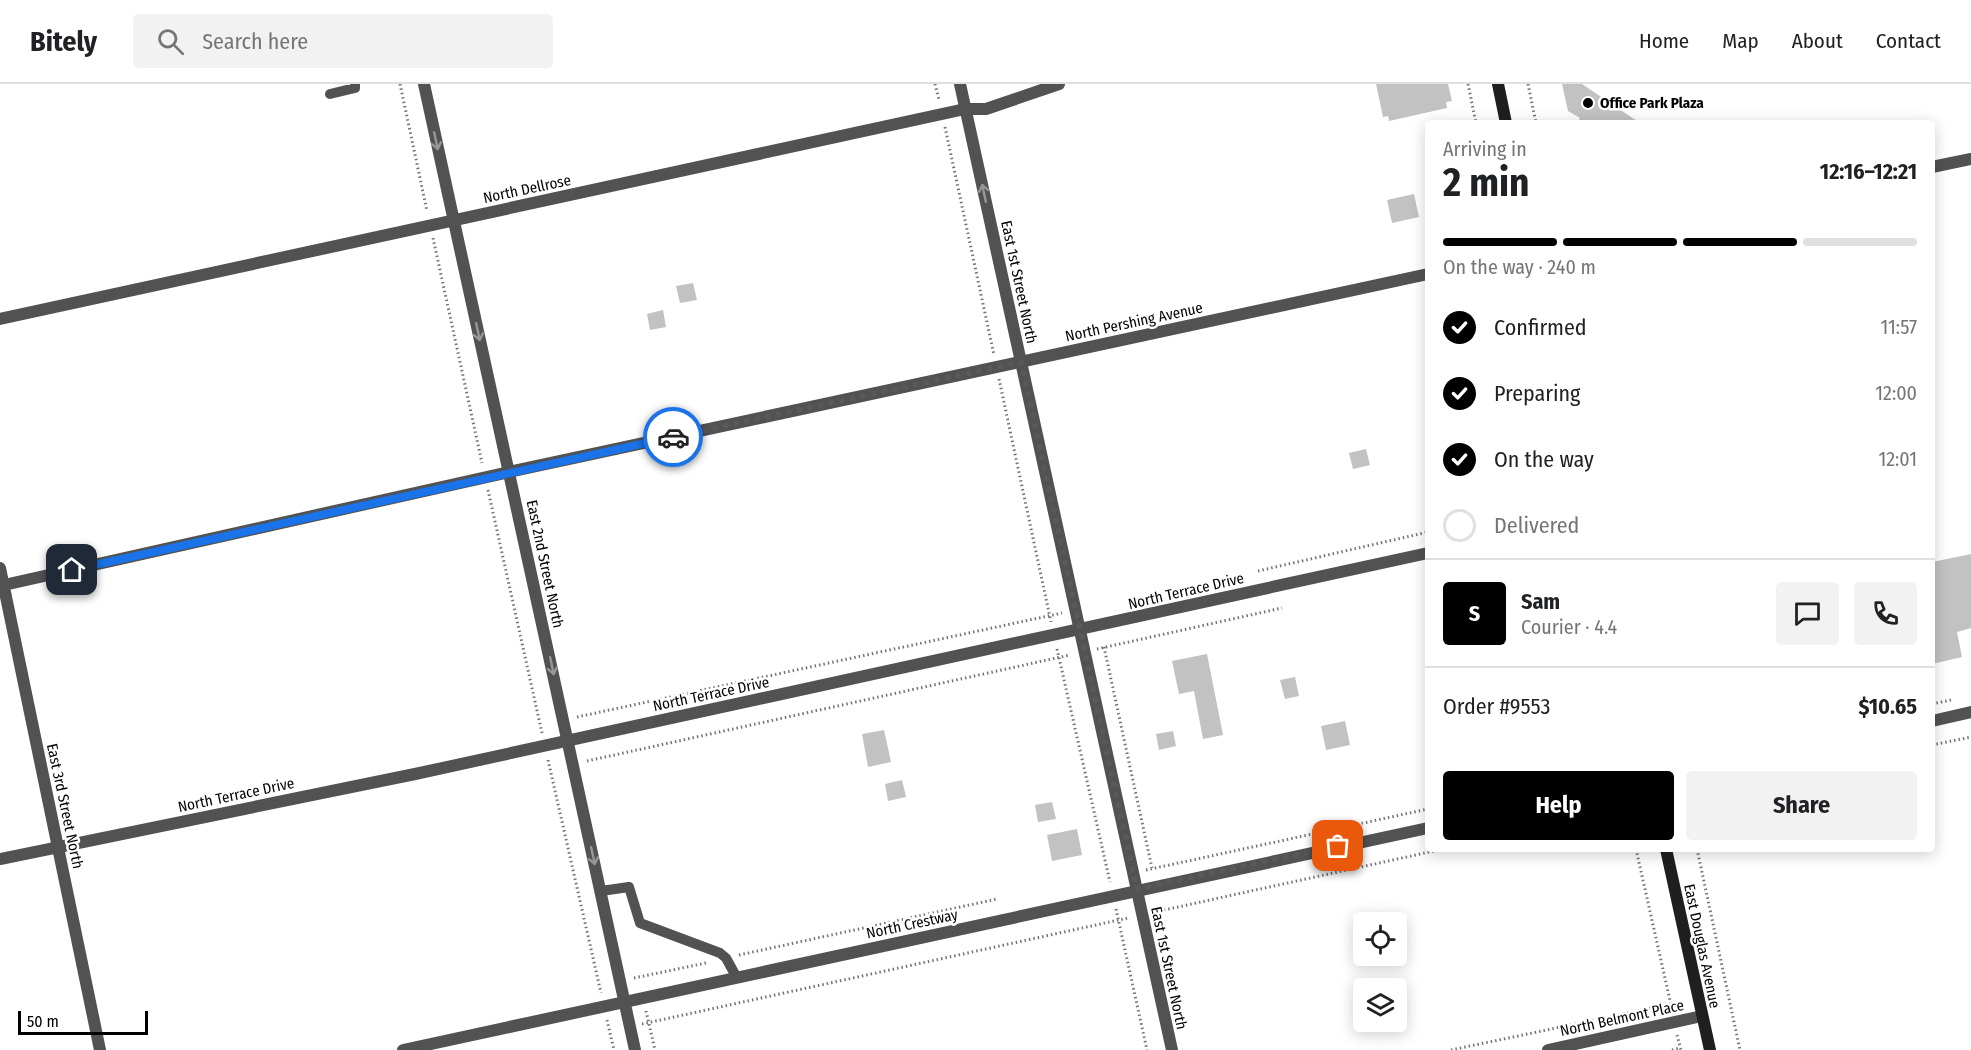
<!DOCTYPE html>
<html lang="en">
<head>
<meta charset="utf-8">
<style>
  body { margin:0; font-family:"Fira Sans Condensed",sans-serif; background:#f2f2f2; color:#202124; height:100vh; display:flex; flex-direction:column; font-size:22px; white-space:nowrap }
  * { box-sizing:border-box; margin:0 }
  p { font-size:20px; color:#757577 }
  .icon { flex:none; width:33px; height:33px; fill:none; stroke:currentColor; stroke-width:2; stroke-linecap:round; stroke-linejoin:round }
  .map { position:relative; flex:1; overflow:hidden }
  .side { position:absolute; left:1425px; top:36px; width:510px; height:732px; display:flex; flex-direction:column; background:#fff; border-radius:6px; box-shadow:0 3px 15px #0003 }
  .side>* { flex:none }
  .buttons { position:absolute; left:1353px; top:828px; display:grid; gap:12px }
  .buttons a { display:grid; place-items:center; width:54px; height:54px; border-radius:6px; background:#fff; box-shadow:0 3px 15px #0003; font-size:30px }
  .scale { position:absolute; left:18px; bottom:15px; width:130px; box-sizing:border-box; padding-left:6px; border:3px solid #000; border-top:0; font-size:16px; line-height:21px; white-space:nowrap; color:#000; -webkit-text-stroke:4px #fff; paint-order:stroke }
  .pin { position:absolute; display:grid; place-items:center; width:51px; height:51px; color:#fff; margin:-26px; border-radius:12px; box-shadow:0 3px 9px #0006 }
  .courier { position:absolute; display:grid; place-items:center; width:60px; height:60px; margin:-30px; border:4px solid #1a73e8; border-radius:50%; background:#fff; color:#222; box-shadow:0 2px 8px #0007 }
  .headline em { font-style:normal; font-weight:700 }
  .headline div { display:flex; flex-direction:column-reverse }
  .headline { display:flex; align-items:center; justify-content:space-between; height:102px; padding:0 18px }
  h1 { font-size:39px; font-weight:700; line-height:45px }
  .bar { display:grid; grid-template-columns:repeat(4,1fr); gap:9px 6px; align-content:center; height:72px; padding:0 18px }
  .bar i { height:8px; border-radius:4px; background:#e0e0e0 }
  .bar .current { background:#000 }
  .bar p { grid-column:span 4 }
  .line { display:flex; align-items:center; gap:15px; padding:0 18px; border-top:2px solid #e0e0e0 }
  .line div { flex:1 }
  .round { display:grid; place-items:center; flex:none; width:63px; height:63px; border-radius:6px; background:#f2f2f2 }
  ol { padding:0 18px; list-style:none }
  li { display:flex; align-items:center; gap:18px; height:66px }
  li p { margin-inline-start:auto }
  li .icon { padding:6px; border-radius:50%; background:#000; color:#fff; stroke-width:4 }
  li:last-child { color:#757577 }
  li i { width:33px; height:33px; border:3px solid #e0e0e0; border-radius:50% }
  .button { display:flex; gap:12px; margin-top:auto; padding:12px 18px }
  .button a { flex:1; height:69px; border-radius:6px; background:#000; color:#fff; font-size:24px; font-weight:700; line-height:69px; text-align:center }
  .button a+a { background:#f2f2f2; color:#202124 }
  header { display:flex; align-items:center; gap:36px; box-sizing:border-box; height:84px; padding:0 30px; background:#fff; border-bottom:2px solid #e0e0e0 }
  header strong { font-size:28px }
  nav { display:flex; gap:33px; margin-inline-start:auto; font-size:21px }
  .search { width:420px; height:54px; background:#f2f2f2; display:flex; align-items:center; gap:15px; box-sizing:border-box; padding:0 21px; border-radius:6px; color:#757577; font-size:22px }
  .map>svg:first-child { display:block }
  .building { fill:#c2c2c2 }
  .lines { fill:none; stroke-linecap:round; stroke-linejoin:round }
  .path { stroke:#747474; stroke-width:3; stroke-dasharray:1.5 3; stroke-linecap:butt }
  .service { stroke:#525252; stroke-width:10 }
  .minor { stroke:#525252; stroke-width:12 }
  .tertiary { stroke:#525252; stroke-width:12 }
  .secondary { stroke:#1f1f1f; stroke-width:12 }
  .oneway { stroke:#979797 }
  .done { stroke:#595959; stroke-width:6; stroke-dasharray:0 10.8 }
  .route { stroke:#1a73e8; stroke-width:8 }
  .poi-dot { fill:#000; stroke:#fff; stroke-width:2 }
  .labels { text-anchor:middle; dominant-baseline:central; stroke-width:5; stroke-linejoin:round; paint-order:stroke }
  .poi-label { font-size:15px; font-weight:bold; fill:#000; stroke:#fff; text-anchor:start }
  .street-label { font-size:15px; fill:#000; stroke:#fff }
</style>
</head>
<body>
<header>
<strong>Bitely</strong>
<div class="search"><svg class="icon" aria-label="search" viewBox="0 0 24 24"><circle cx="10" cy="10" r="6"/><path d="M15 15l6 6"/></svg>Search here</div>
<nav><a>Home</a><a>Map</a><a>About</a><a>Contact</a></nav>
</header>
<div class="map">
<svg width="1971" height="966" viewBox="0 0 1971 966">
  <rect width="100%" height="100%" fill="#fff"/>
  <path class="building" d="M1376 0H1448L1452 17 1446 18 1447 24 1389 37 1388 32 1383 33Z
    M1562 0H1582L1640 39H1577L1580 34 1568 27Z
    M1414 110 1419 133 1392 139 1387 116Z
    M693 199 697 216 680 219 676 202Z
    M663 226 666 243 650 246 647 230Z
    M1366 365 1370 381 1353 385 1349 369Z
    M1971 470V544L1957 548 1962 573 1932 580V478Z
    M1207 570 1223 651 1203 655 1194 607 1179 610 1172 577Z
    M1295 593 1299 612 1285 615 1280 596Z
    M1345 637 1350 661 1326 666 1321 642Z
    M884 646 891 678 868 683 862 650Z
    M1173 647 1176 662 1159 666 1156 650Z
    M902 696 906 713 888 717 885 700Z
    M1052 718 1056 735 1038 738 1035 721Z
    M1077 745 1082 771 1052 777 1047 751Z"/>
  <g class="lines">
    <path class="path" d="M400 0 427 127
      M935 0 939 16
      M1468 0 1476 39
      M1528 0 1536 39
      M945 43 994 271
      M433 154 482 379
      M999 295 1051 538
      M488 406 542 649
      M1258 487 1428 448
      M1104 563 1152 784
      M1057 565 1110 798
      M1097 565 1282 524
      M1932 620 1951 616
      M577 633 1062 529
      M1932 661 1971 653
      M548 676 601 909
      M587 677 1070 571
      M1636 765 1671 921
      M1697 765 1740 966
      M1146 786 1428 725
      M1116 825 1147 966
      M1155 828 1443 765
      M739 871 997 815
      M634 894 706 879
      M646 927 655 966
      M607 936 614 966
      M642 940 1128 834
      M1677 951 1681 966
      M1451 966 1671 920
      M1672 966 1680 964"/>
    <path class="service" d="M330 10 355 4V0
      M601 807 629 803 640 839 720 869 726 874 737 894"/>
    <path class="minor" d="M1932 83 1971 75
      M0 235 965 25H986L1059 0
      M0 484 100 966
      M4 501 509 388 1428 190
      M1932 637 1971 628
      M0 775 415 690 1428 469
      M403 966 1428 744
      M1548 966 1702 932"/>
    <path class="tertiary" d="M424 0 635 966
      M960 0 1172 966"/>
    <path class="secondary" d="M1498 0 1506 39
      M1666 765 1710 966"/>
  </g>
  <defs><path id="oneway-shaft" d="M-6 0H5M1.5-3L5.5 0L1.5 3" fill="none" stroke-width="1.6" stroke-linecap="round" stroke-linejoin="round" transform="scale(1.5)"/></defs>
  <g class="oneway">
    <use href="#oneway-shaft" transform="translate(436 57) rotate(78)"/>
    <use href="#oneway-shaft" transform="translate(984 109) rotate(-102)"/>
    <use href="#oneway-shaft" transform="translate(478 248) rotate(78)"/>
    <use href="#oneway-shaft" transform="translate(552 582) rotate(78)"/>
    <use href="#oneway-shaft" transform="translate(593 772) rotate(78)"/>
  </g>
  <g class="lines">
    <path class="done" d="M673 353 1021 278 1137 805 1338 762"/>
    <path class="route" d="M72 486 673 353"/>
  </g>
  <circle class="poi-dot" cx="1588" cy="19" r="6"/>
  <g class="labels">
    <g class="poi-label">
      <text x="1600" y="19">Office Park Plaza</text>
    </g>
    <g class="street-label">
      <text transform="translate(527 105) rotate(-12)">North Dellrose</text>
      <text transform="translate(1019 198) rotate(78)">East 1st Street North</text>
      <text transform="translate(1134 238) rotate(-12)">North Pershing Avenue</text>
      <text transform="translate(545 480) rotate(78)">East 2nd Street North</text>
      <text transform="translate(1186 507) rotate(-13)">North Terrace Drive</text>
      <text transform="translate(711 610) rotate(-12)">North Terrace Drive</text>
      <text transform="translate(236 711) rotate(-12)">North Terrace Drive</text>
      <text transform="translate(65 722) rotate(78)">East 3rd Street North</text>
      <text transform="translate(912 840) rotate(-12)">North Crestway</text>
      <text transform="translate(1702 862) rotate(78)">East Douglas Avenue</text>
      <text transform="translate(1169 884) rotate(78)">East 1st Street North</text>
      <text transform="translate(1622 934) rotate(-12)">North Belmont Place</text>
    </g>
  </g>
</svg>
<div class="buttons">
<a><svg class="icon" aria-label="locate" viewBox="0 0 24 24"><circle cx="12" cy="12" r="6"/><path d="M12 2v4M12 18v4M2 12h4M18 12h4"/></svg></a>
<a><svg class="icon" aria-label="layers" viewBox="0 0 24 24"><path d="M12 4l9 5-9 5-9-5zM3 14l9 5 9-5"/></svg></a>
</div>
<div class="scale">50 m</div>
<div class="pin" style="left:1338px;top:762px;background:#ea580c"><svg class="icon" aria-label="bag" viewBox="0 0 24 24"><path d="M5 8h14l-1 12H6zM9 8a3 3 0 0 1 6 0"/></svg></div>
<div class="pin" style="left:72px;top:486px;background:#1f2937"><svg class="icon" aria-label="home" viewBox="0 0 24 24"><path d="M3 11l9-7 9 7M6 9v11h12V9"/></svg></div>
<div class="courier" style="left:673px;top:353px"><svg class="icon" aria-label="car" viewBox="0 0 24 24"><path d="M5 17H2v-5l4-1 3-4h7l3 4 3 1v5h-3M9 17h6M6 11h13"/><circle cx="7" cy="17" r="2"/><circle cx="17" cy="17" r="2"/></svg></div>
<section class="side">
<div class="headline"><div><h1>2 min</h1><p>Arriving in</p></div><em>12:16–12:21</em></div>
<div class="bar"><i class="current"></i><i class="current"></i><i class="current"></i><i></i><p>On the way · 240 m</p></div>
<ol>
<li><svg class="icon" aria-label="check" viewBox="0 0 24 24"><path d="M5 12l5 5 9-10"/></svg>Confirmed<p>11:57</p></li>
<li><svg class="icon" aria-label="check" viewBox="0 0 24 24"><path d="M5 12l5 5 9-10"/></svg>Preparing<p>12:00</p></li>
<li><svg class="icon" aria-label="check" viewBox="0 0 24 24"><path d="M5 12l5 5 9-10"/></svg>On the way<p>12:01</p></li>
<li><i></i>Delivered</li>
</ol>
<div class="line" style="height:108px"><b class="round" style="background:#000;color:#fff">S</b><div><b>Sam</b><p>Courier · 4.4</p></div><a class="round"><svg class="icon" aria-label="chat" viewBox="0 0 24 24"><path d="M4 5h16v11H9l-5 4z"/></svg></a><a class="round"><svg class="icon" aria-label="phone" viewBox="0 0 24 24"><path d="M5 4h4l2 5-3 2q2 4 5 5l2-3 5 2v4C11 20 4 13 5 4z"/></svg></a></div>
<div class="line" style="height:78px"><div>Order #9553</div><b>$10.65</b></div>
<div class="button"><a>Help</a><a>Share</a></div>
</section>
</div>
</body>
</html>
